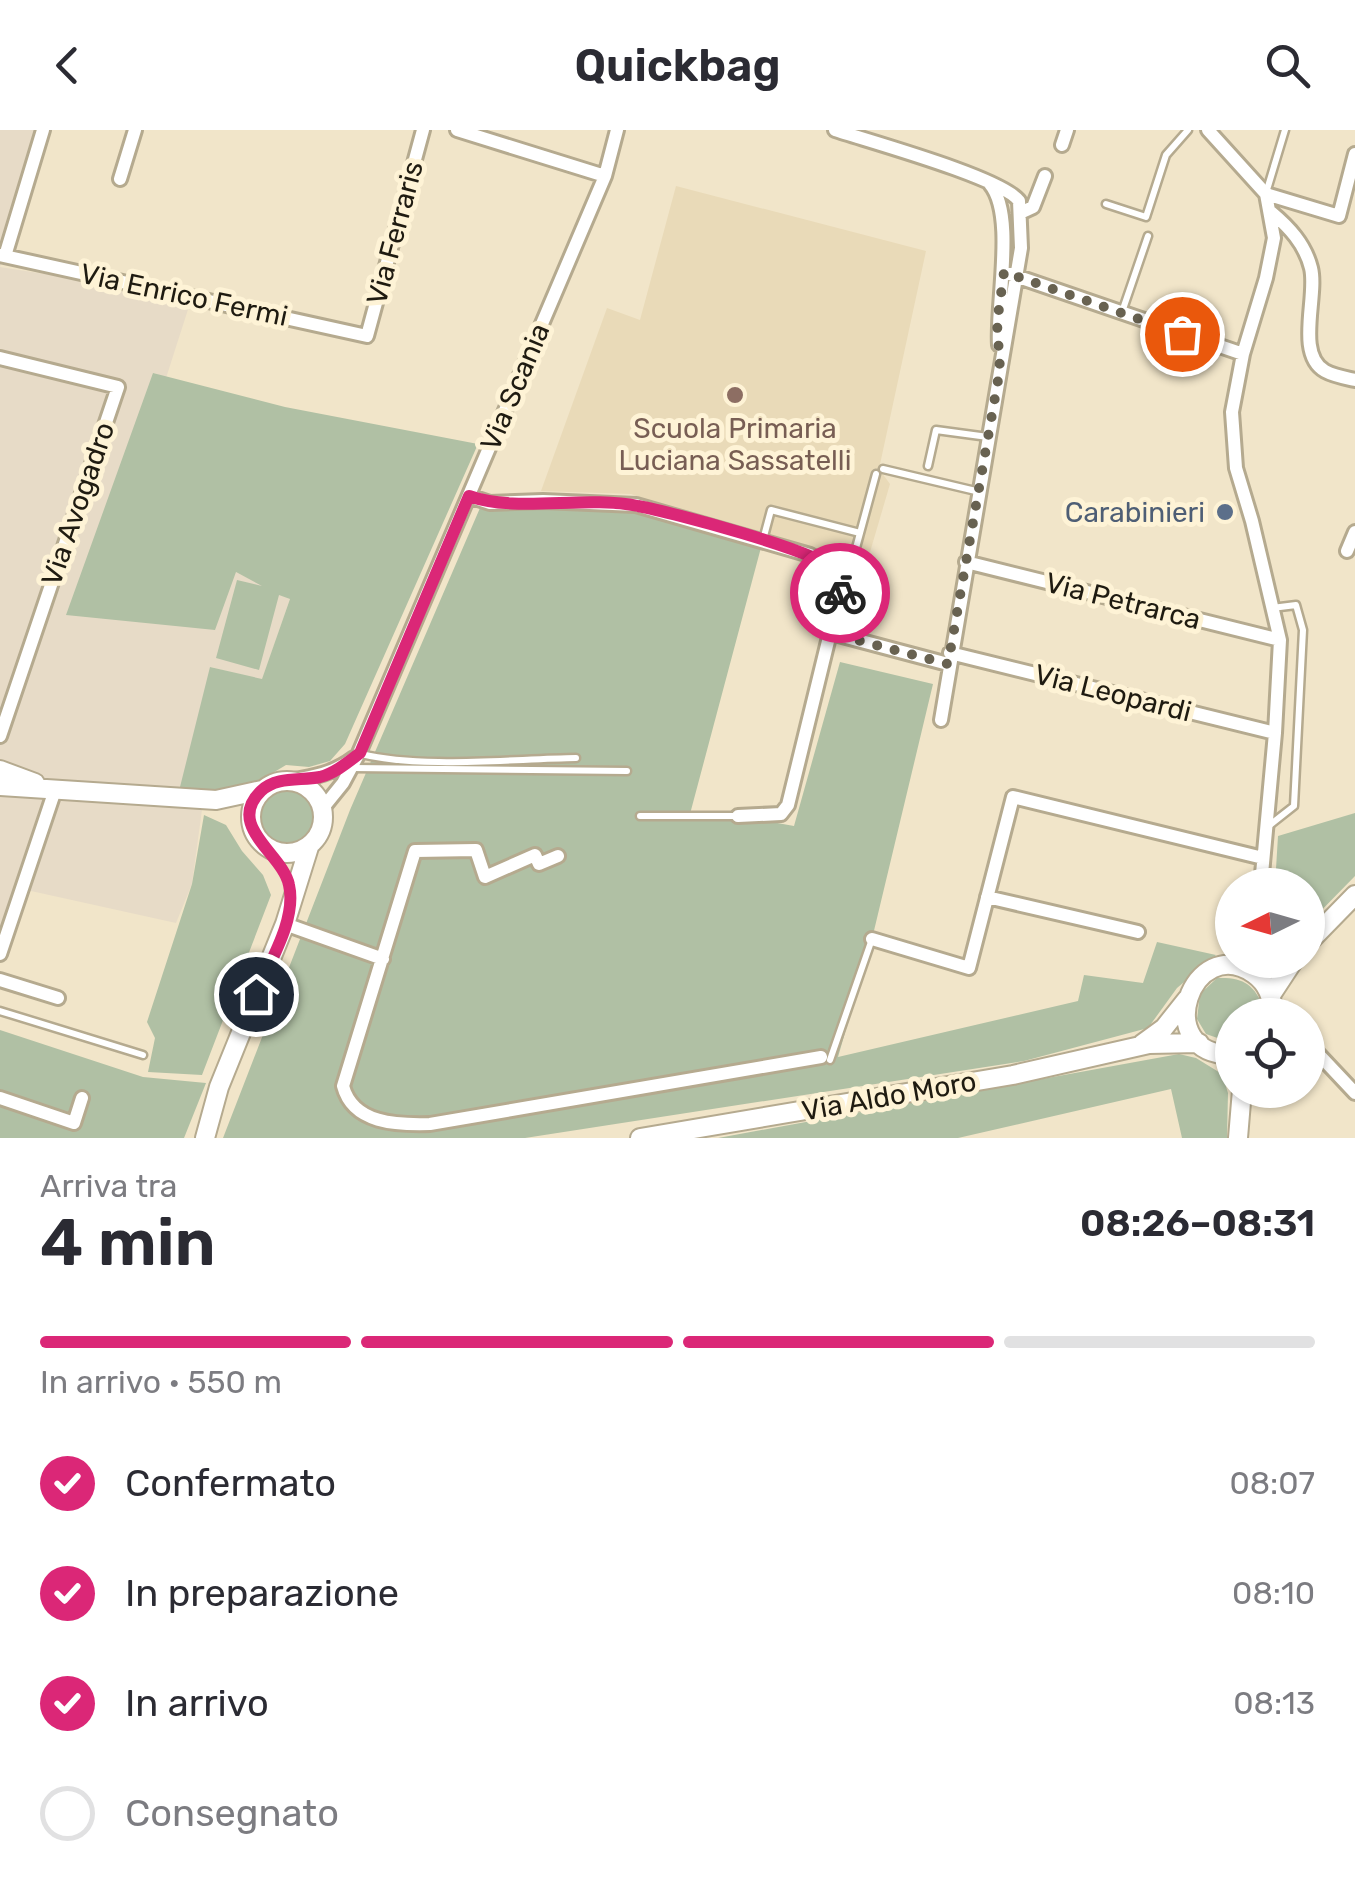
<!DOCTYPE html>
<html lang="it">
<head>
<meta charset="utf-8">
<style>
  body { margin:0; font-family:Rubik,sans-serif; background:#f7f7f7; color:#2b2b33; height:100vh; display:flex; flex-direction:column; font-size:38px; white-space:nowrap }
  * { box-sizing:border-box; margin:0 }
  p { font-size:32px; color:#7c7c81 }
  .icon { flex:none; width:55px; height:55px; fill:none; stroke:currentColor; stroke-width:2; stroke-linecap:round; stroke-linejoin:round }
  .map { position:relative; height:1008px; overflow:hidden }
  .sheet { display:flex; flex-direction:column; background:#fff; flex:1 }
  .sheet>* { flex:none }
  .needle { width:65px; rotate:265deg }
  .controls { position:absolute; left:1215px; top:738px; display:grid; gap:20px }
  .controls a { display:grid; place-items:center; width:110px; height:110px; border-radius:50%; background:#fff; box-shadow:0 2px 8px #0004; font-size:50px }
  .pin { position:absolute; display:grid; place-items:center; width:85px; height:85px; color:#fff; margin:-42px; border:5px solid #fff; border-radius:50%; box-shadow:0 2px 10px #0007 }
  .courier { position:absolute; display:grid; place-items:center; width:100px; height:100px; margin:-50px; border:8px solid #db2777; border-radius:50%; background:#fff; color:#222; box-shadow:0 2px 12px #0007 }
  .overview em { font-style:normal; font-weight:600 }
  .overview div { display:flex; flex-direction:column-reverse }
  .overview { display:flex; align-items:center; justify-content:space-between; height:170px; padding:0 40px }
  h1 { font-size:65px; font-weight:600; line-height:75px }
  .bar { display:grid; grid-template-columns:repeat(4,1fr); gap:15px 10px; align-content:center; height:120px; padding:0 40px }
  .bar i { height:12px; border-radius:8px; background:#e1e1e2 }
  .bar .selected { background:#db2777 }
  .bar p { grid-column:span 4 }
  ol { padding:0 40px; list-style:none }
  li { display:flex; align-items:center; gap:30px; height:110px }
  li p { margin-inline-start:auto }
  li .icon { padding:10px; border-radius:50%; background:#db2777; color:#fff; stroke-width:4 }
  li:last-child { color:#7c7c81 }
  li i { width:55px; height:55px; border:5px solid #e1e1e2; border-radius:50% }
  header { display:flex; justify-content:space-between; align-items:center; height:130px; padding:0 40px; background:#fff; font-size:45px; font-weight:600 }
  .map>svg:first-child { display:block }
  .industrial { fill:#e7dbc7 }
  .built { fill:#e9dab8 }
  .green { fill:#b0c0a4 }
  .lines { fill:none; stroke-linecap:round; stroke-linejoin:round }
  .lane-casing { stroke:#b5aa8f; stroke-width:11 }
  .street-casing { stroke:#b5aa8f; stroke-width:18 }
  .secondary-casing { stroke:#b5aa8f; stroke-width:22 }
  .lane { stroke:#fff; stroke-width:6 }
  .street { stroke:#fff; stroke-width:12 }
  .secondary { stroke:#fff; stroke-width:18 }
  .done { stroke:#686251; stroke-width:10; stroke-dasharray:0 18 }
  .route { stroke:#db2777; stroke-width:12 }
  .education-dot { fill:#8d6e63; stroke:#fef3d6; stroke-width:4 }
  .service-dot { fill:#5c6f8a; stroke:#fef3d6; stroke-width:4 }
  .labels { text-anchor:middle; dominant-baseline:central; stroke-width:10; stroke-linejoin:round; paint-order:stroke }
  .street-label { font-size:28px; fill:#1f1b11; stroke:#fef3d6 }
  .education-label { font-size:28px; fill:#785e54; stroke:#fef3d6 }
  .service-label { font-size:28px; fill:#4e5e75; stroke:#fef3d6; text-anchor:end }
</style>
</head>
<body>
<header><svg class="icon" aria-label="back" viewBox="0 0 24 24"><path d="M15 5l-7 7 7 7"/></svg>Quickbag<svg class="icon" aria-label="search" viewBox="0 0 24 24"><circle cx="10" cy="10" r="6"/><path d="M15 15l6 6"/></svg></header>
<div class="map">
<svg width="1355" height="1008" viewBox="0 0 1355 1008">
  <rect width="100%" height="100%" fill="#f1e5c9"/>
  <path class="industrial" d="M0 0H44L0 137 192 167 166 248 154 243 236 442 290 469 262 550 211 537 203 672 192 754 176 793 22 759 0 822Z"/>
  <path class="built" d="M676 56 926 121 879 339 890 354 863 446 631 364 541 361 607 178 640 190Z"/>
  <path class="green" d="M153 243 285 277 478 314 345 614 330 631 309 637 286 635 221 674 177 669 210 537 262 549 290 469 279 465 259 540 216 528 237 450 262 456 236 442 215 500 66 485Z
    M483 371 636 375 763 410 690 684 738 686 794 696 840 532 933 554 872 809 838 927 1078 871 1084 845 1143 853 1157 812 1216 825 1177 858 1148 898 1024 931 525 1008H223L350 680Z
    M258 687a29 29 0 1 1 58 0a29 29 0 1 1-58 0Z
    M1355 683V746L1308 794V755H1275L1278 706Z
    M204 685 226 695 242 721 263 745 271 765 202 945 148 942 155 908 147 892 192 754Z
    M1217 848C1243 847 1254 854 1264 878L1262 885H1232V913L1206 904 1197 889 1200 864Z
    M0 900 143 947 206 953 184 1008H0Z
    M1179 924 1196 928 1222 944 1228 963 1227 1008H1182L1171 959 958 1008H718Z"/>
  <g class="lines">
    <defs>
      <path id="lane" d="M1266 63 1285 0
        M1106 74 1146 87 1166 25 1188 0
        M1122 182 1148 106
        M928 336 936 300 988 307
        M883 339 980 362
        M763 410 771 380 860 403
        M838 441 853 429 876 344
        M361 624C423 639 510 629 576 628
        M353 638 627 641
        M640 686H736
        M1266 698 1294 676 1303 500 1296 475 1272 478
        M0 881 143 925
        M830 930 872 809"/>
      <path id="street" d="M457 0 605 46
        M835 0C868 11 1003 48 1019 71L1021 118 941 590
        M1208 0 1266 64 1274 108 1266 148 1243 224 1232 282 1236 338 1252 391 1280 510 1275 603 1261 755
        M1062 15 1067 0
        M120 49 135 0
        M990 54C1016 85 996 174 999 215
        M1266 64 1339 86 1355 24
        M1271 82C1289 97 1305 114 1311 138 1318 166 1295 224 1325 241 1334 246 1346 248 1355 250
        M1020 83 1033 77 1045 46
        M0 125 367 206 423 0
        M5 126 43 0
        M1004 142 1243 224
        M0 228 118 257 0 606
        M469 366 490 373 543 371 636 375 810 425 837 441 841 458 788 675 781 684 738 686
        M1347 421 1355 402
        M966 432 1280 510
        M831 503 948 534
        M950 523 1275 603
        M288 651C313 647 333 644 354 628
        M322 679 343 653 359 623 605 46 617 0
        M558 726 539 734 535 725 485 747 476 720 415 721 343 956C353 994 397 995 430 994L821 927
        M987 767 1138 802
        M285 794 383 829
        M872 809 969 838 1013 667 1263 728
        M0 824 55 660
        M1257 846V830
        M0 850 58 868
        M1308 913 1355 963
        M0 968 74 993 82 968"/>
      <path id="secondary" d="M0 640 35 653
        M251 687a36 36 0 1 1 72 0a36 36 0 1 1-72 0Z
        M0 656 216 670 262 660
        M1308 813 1355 765
        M1271 865 1294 830
        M1142 914 1164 898 1187 869
        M1232 925C1149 924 1192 801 1254 844 1268 854 1273 868 1273 885
        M205 1008 219 957 285 794 309 717
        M640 1008 1013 945 1149 914 1199 913
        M1238 1008 1242 960"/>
    </defs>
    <use href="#lane" class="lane-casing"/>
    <use href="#street" class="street-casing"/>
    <use href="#secondary" class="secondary-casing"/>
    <use href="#lane" class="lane"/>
    <use href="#street" class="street"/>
    <use href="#secondary" class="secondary"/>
  </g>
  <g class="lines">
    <path class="done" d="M840 463 830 503 948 534 1000 239 997 193 1004 142 1182 204"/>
    <path class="route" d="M256 864C269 833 297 790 289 755 283 724 225 696 261 661 277 646 300 651 320 647 335 643 347 633 360 623L469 366C517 383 585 365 638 376 671 382 819 421 836 441 842 448 841 455 840 463"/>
  </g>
  <circle class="education-dot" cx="735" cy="265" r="10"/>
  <circle class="service-dot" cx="1225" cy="382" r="10"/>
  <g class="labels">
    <g class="street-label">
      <text transform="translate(395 103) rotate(-75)">Via Ferraris</text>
      <text transform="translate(184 165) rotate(12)">Via Enrico Fermi</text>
      <text transform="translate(515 257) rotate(-67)">Via Scania</text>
      <text transform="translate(78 374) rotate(-71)">Via Avogadro</text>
      <text transform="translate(1123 471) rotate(14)">Via Petrarca</text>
      <text transform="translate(1113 563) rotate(14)">Via Leopardi</text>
      <text transform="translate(889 966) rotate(-10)">Via Aldo Moro</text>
    </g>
    <g class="education-label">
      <text x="735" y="298">Scuola Primaria<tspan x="735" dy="32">Luciana Sassatelli</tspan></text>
    </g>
    <g class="service-label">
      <text x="1205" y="382">Carabinieri</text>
    </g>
  </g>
</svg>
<div class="controls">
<a><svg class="needle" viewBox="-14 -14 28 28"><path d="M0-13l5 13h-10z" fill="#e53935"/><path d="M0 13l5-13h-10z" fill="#7c7c81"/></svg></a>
<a><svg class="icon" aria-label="locate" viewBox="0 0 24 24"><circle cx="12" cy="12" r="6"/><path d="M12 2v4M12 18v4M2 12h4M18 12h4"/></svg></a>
</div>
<div class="pin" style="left:1182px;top:204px;background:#ea580c"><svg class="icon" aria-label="bag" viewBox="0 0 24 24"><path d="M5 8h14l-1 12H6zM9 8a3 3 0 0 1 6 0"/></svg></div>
<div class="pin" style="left:256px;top:864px;background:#1f2937"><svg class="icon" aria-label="home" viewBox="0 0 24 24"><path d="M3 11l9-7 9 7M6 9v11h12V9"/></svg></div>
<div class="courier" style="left:840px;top:463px"><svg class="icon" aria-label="bike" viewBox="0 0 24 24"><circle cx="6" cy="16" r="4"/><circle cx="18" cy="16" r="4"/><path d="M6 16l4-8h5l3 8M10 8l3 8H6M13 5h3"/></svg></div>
</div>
<section class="sheet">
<div class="overview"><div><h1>4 min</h1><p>Arriva tra</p></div><em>08:26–08:31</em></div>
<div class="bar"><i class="selected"></i><i class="selected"></i><i class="selected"></i><i></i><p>In arrivo · 550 m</p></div>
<ol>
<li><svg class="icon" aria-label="check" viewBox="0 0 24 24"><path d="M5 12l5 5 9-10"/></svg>Confermato<p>08:07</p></li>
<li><svg class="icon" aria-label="check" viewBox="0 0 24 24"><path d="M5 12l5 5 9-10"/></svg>In preparazione<p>08:10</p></li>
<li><svg class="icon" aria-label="check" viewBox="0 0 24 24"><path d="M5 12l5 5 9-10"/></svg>In arrivo<p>08:13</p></li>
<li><i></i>Consegnato</li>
</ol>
</section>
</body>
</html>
